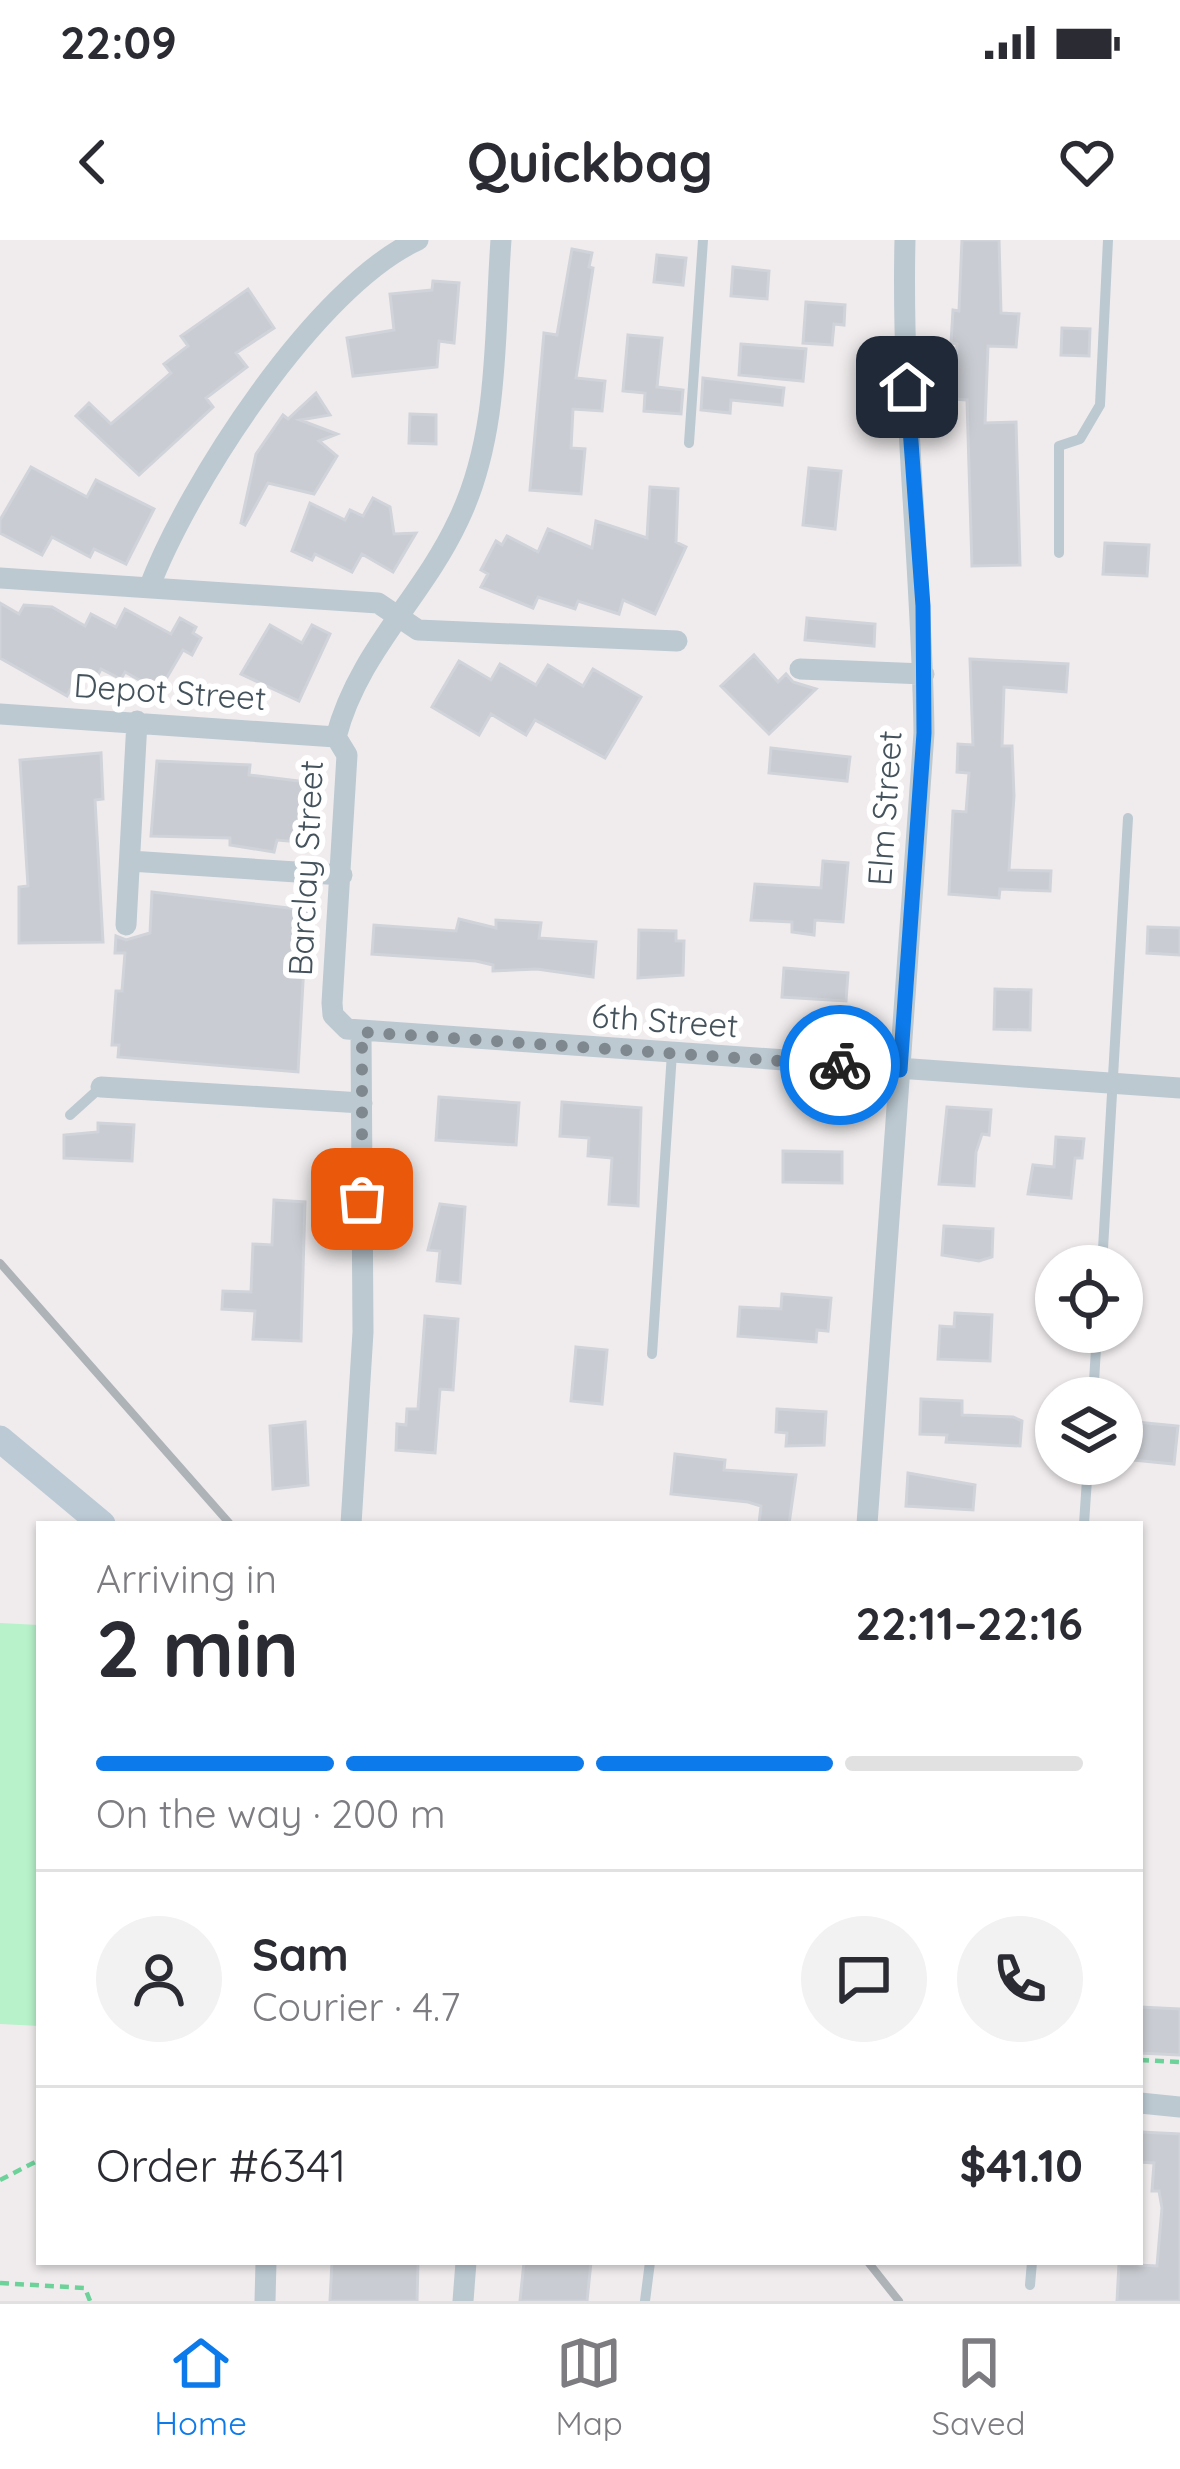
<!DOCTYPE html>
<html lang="en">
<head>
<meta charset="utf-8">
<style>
  body { margin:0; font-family:Quicksand,sans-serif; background:#f2f2f3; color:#2b2b33; height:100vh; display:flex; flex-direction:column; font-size:45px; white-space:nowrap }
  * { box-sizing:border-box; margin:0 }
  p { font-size:39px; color:#7c7c81 }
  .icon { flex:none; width:66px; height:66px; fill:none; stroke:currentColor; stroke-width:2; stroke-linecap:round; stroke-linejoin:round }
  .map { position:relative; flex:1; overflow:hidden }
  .drawer { position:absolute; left:36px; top:1281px; width:1107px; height:744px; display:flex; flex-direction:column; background:#fff; border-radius:0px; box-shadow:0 3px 9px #0004 }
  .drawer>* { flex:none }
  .tools { position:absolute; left:1035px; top:1005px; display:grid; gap:24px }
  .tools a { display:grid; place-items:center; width:108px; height:108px; border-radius:50%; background:#fff; box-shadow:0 3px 9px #0004; font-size:60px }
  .pin { position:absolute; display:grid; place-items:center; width:102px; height:102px; color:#fff; margin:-51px; border-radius:24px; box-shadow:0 6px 18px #0006 }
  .courier { position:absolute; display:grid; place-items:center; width:120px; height:120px; margin:-60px; border:9px solid #0c7aea; border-radius:50%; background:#fff; color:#222; box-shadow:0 3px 15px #0007 }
  .head em { font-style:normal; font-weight:700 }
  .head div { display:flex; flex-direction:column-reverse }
  .head { display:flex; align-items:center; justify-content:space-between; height:204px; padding:0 60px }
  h1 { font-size:78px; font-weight:700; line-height:90px }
  .bar { display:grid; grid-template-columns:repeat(4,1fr); gap:18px 12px; align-content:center; height:144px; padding:0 60px }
  .bar i { height:15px; border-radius:9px; background:#e1e1e2 }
  .bar .on { background:#0c7aea }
  .bar p { grid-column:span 4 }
  .line { display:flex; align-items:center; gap:30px; padding:0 60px; border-top:3px solid #e1e1e2 }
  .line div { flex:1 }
  .round { display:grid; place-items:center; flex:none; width:126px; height:126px; border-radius:63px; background:#f2f2f3 }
  .status { display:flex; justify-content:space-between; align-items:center; height:84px; padding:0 60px; background:#fff; direction:ltr }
  .status svg { height:33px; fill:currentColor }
  header { display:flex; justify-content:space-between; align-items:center; height:156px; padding:0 60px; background:#fff; font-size:54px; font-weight:700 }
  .menu { display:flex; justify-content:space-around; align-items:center; height:168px; border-top:3px solid #e1e1e2; background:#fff; font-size:33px; color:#7c7c81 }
  .menu a { display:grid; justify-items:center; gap:6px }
  .menu .on { color:#0c7aea }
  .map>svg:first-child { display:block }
  .green { fill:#b7f2ca }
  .building { fill:#c9ccd2; stroke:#d0d3d9; stroke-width:3 }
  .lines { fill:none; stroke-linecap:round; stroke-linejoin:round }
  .path { stroke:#6dd29a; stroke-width:4.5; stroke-dasharray:9 6; stroke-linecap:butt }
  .lane { stroke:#bcc9d1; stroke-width:10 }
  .street { stroke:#bcc9d1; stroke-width:21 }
  .secondary { stroke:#bccad6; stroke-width:27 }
  .rail { stroke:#aeb3b8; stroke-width:8 }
  .done { stroke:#80888f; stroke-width:12; stroke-dasharray:0 21.6 }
  .route { stroke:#0c7aea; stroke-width:15 }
  .labels { text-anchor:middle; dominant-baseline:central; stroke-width:12; stroke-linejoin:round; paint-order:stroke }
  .street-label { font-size:33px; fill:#44525c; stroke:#fff }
</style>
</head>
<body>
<div class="status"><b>22:09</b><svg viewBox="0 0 49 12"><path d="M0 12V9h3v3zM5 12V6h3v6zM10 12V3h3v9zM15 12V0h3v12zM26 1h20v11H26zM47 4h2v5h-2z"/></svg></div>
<header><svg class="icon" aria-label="back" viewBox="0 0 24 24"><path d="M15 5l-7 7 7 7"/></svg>Quickbag<svg class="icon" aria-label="heart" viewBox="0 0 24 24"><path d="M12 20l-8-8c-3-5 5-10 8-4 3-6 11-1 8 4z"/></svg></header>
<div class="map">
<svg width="1180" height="2061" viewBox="0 0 1180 2061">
  <rect width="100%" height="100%" fill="#f0eced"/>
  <path class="green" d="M0 1383 39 1385V1786L0 1784Z"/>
  <path class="building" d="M962 0H999L1001 73 1019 74 1016 107 988 106 985 183 1016 182 1020 325 972 326 967 160 954 159 957 104 951 103 953 70 959 71Z
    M572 9 592 13 589 27 593 28 576 138 605 141 602 171 573 169 571 208 585 209 581 254 530 250 544 93 557 95Z
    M657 15 686 18 683 45 654 42Z
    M733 27 769 31 767 59 731 56Z
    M433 41 459 43 454 103 439 101 437 127 353 136 347 98 394 90 390 54 432 50Z
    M248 49 274 88 236 113 247 127 206 158 213 167 139 235 76 176 89 163 111 184 171 133 164 124 188 106 181 96Z
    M806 62 845 65 844 85 834 84 832 105 803 103Z
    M1062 88 1090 89 1089 116 1061 115Z
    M628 95 662 98 657 147 683 150 681 174 644 171 645 153 623 151Z
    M741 104 806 109 803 141 739 135Z
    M703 138 784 148 782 165 731 160 730 173 701 170Z
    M316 153 330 175 300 180 337 194 319 201 337 216 314 254 268 243 245 285 241 283 256 214 283 175 288 179Z
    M410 174 436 175V204L409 203Z
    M31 227 87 257 96 240 154 269 126 324 94 309 90 317 52 297 42 315 0 293V280Z
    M809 228 841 231 835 289 803 285Z
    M650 247 678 249 676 302 686 307 655 374 623 360 619 374 578 361 575 369 538 357 533 368 481 347 488 334 481 330 496 301 502 305 507 296 538 312 548 289 592 308 596 281 647 298Z
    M373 258 390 267 394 294 416 293 393 332 362 314 352 332 315 314 312 320 292 311 310 263 345 280 350 270 363 276Z
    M1105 303 1149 305 1147 336 1103 334Z
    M0 363 19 374 24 365 52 367 85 386 91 374 116 387 125 369 171 394 180 378 196 387 193 393 201 398 192 415 183 410 159 451 125 432 121 439 101 429 95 441 80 432 67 456 0 418Z
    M807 378 875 384 874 406 805 400Z
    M270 385 302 403 312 385 330 394 299 461 241 434Z
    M754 415 778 442 786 434 793 442 816 449 769 494 721 446Z
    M970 419 1068 424 1066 452 1004 447 1002 506H1012L1014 556 1009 630 1051 631 1050 651 1000 649 999 658 949 654 953 571 966 572 969 533 957 532 958 504 973 505Z
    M459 421 491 440 500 424 536 445 548 425 583 446 593 429 641 457 605 518 535 480 526 495 491 474 479 495 432 467Z
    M771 508 850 517 847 541 769 533Z
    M101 513 103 559 95 560 103 702 19 703V647L28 646 20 520Z
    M157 521 250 525 249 535 323 544 311 603 277 600 274 612 230 605V598L151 596Z
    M823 621 848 623 843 682 815 680 814 695 792 692V682L751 680 755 644 821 648Z
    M152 652 315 671 311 725 304 724 298 832 118 817 119 805H112L116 751H122L125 713H115L116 696 126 700 150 693Z
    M459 679 496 688V680L541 683 539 698 596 702 593 737 537 729 493 731V725L476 721 372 714 374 685 456 691Z
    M1148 687 1180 688V715L1147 713Z
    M639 690 676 691V701H684L683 735 638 738Z
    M784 728 848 733 846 761 782 757Z
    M995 749 1031 750 1030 790 994 789Z
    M439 857 519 863 516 905 436 900Z
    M562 862 641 868 638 966 609 964 612 918 588 916 589 898 560 896Z
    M947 867 991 870 989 895 982 894 976 912 974 946 939 944Z
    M98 883 134 885 132 921 64 918V895L98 892Z
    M1056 897 1084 899 1082 918H1075L1071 958 1028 954 1033 925 1054 927Z
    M783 911 842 912V943L783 942Z
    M274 960 305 962 301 1101 253 1099 255 1071 222 1069 223 1051 251 1052 253 1004 272 1005Z
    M440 964 465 967 460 1043 437 1041 440 1011 428 1010Z
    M944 986 993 989 992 1017 979 1021 942 1015Z
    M782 1054 831 1058 828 1091 817 1090 816 1102 738 1096 740 1067 781 1069Z
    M955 1073 992 1075 990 1121 938 1119 940 1086 954 1087Z
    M425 1076 458 1079 453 1150 440 1149 435 1213 396 1210 397 1184 406 1185 407 1169H418Z
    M576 1107 607 1110 602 1164 571 1161Z
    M921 1159 962 1161V1175L1013 1177 1022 1181 1020 1206 946 1202 947 1195 920 1194Z
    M777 1169 826 1172 824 1205 786 1206 787 1193 776 1192Z
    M305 1182 308 1245 273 1249 270 1186Z
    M1136 1182 1178 1186 1174 1224 1132 1220Z
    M675 1214 725 1220 724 1230 796 1235 789 1284H759L761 1266 748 1262 671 1254Z
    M908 1233 975 1245 973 1270 906 1266Z
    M1140 1767 1180 1769V1815L1140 1813Z
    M1141 1892 1180 1894V2061H1117L1119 2024 1157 2026 1162 1968 1159 1951H1152L1154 1923 1140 1922Z
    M332 2022H418L417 2061H330Z
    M524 2022H591L587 2061H520Z"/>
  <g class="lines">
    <path class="path" d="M1140 1820 1180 1822
      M0 1940 39 1920
      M0 2043 85 2048 90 2061"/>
    <path class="lane" d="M689 203 703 0
      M1059 313V206L1080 199 1100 165 1108 0
      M70 875 101 847
      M1102 1026 1128 578
      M652 1114 672 813
      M1093 1158 1097 1092
      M1084 1284 1088 1224
      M1030 2045 1032 2022
      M645 2061 650 2022"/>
    <path class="street" d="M0 338 378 363 418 390 677 401
      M149 348C188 245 316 46 418 0
      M800 429 924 434
      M0 474 336 497
      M336 497 347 515 332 763 333 775 347 789 1180 848
      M336 497C358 412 422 358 458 281 500 195 494 94 501 0
      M130 621 342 635
      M126 685 137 481
      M101 847 362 863
      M351 1284 363 1092 361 792
      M867 1284 924 493C922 328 901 164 905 0
      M1140 1863 1180 1867
      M265 2061 266 2022
      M463 2061 466 2022"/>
    <path class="secondary" d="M0 1199 102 1284"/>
    <path class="rail" d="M0 1023 230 1284
      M868 2022 899 2061"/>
  </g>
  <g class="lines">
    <path class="done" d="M362 959V792L840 825"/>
    <path class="route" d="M840 825 900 830 924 493 923 366 907 147"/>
  </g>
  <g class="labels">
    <g class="street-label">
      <text transform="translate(170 451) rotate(4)">Depot Street</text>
      <text transform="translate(884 568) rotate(-86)">Elm Street</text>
      <text transform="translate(305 628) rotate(-87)">Barclay Street</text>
      <text transform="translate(665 780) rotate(4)">6th Street</text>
    </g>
  </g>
</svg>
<div class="tools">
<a><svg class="icon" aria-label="locate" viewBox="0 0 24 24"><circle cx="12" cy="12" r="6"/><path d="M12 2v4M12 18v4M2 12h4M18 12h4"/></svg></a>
<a><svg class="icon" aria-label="layers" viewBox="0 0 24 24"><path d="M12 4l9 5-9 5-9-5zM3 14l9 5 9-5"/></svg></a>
</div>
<div class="pin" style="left:362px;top:959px;background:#ea580c"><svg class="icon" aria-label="bag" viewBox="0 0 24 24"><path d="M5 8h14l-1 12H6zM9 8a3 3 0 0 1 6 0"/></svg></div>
<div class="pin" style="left:907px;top:147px;background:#1f2937"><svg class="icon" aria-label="home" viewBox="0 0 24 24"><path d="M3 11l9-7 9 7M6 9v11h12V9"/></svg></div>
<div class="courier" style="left:840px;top:825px"><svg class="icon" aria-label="bike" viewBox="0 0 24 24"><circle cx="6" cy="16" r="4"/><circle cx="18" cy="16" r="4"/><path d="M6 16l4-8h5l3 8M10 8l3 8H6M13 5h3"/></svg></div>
<section class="drawer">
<div class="head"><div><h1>2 min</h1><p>Arriving in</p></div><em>22:11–22:16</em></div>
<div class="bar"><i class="on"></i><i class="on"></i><i class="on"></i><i></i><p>On the way · 200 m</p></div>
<div class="line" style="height:216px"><a class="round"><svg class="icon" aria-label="person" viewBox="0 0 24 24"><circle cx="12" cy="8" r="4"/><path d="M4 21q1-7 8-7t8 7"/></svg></a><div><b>Sam</b><p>Courier · 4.7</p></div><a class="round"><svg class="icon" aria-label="chat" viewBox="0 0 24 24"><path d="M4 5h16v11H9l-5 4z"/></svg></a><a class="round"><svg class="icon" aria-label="phone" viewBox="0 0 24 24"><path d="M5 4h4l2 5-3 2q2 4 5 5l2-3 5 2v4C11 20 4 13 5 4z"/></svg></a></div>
<div class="line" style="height:156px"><div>Order #6341</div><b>$41.10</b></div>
</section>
</div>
<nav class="menu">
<a class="on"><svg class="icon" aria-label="home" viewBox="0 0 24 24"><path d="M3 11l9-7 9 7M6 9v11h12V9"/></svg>Home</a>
<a><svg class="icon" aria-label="map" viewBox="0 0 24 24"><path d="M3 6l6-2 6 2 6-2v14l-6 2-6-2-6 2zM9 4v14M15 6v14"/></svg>Map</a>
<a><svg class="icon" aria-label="saved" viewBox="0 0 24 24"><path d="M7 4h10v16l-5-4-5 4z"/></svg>Saved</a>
</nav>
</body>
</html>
